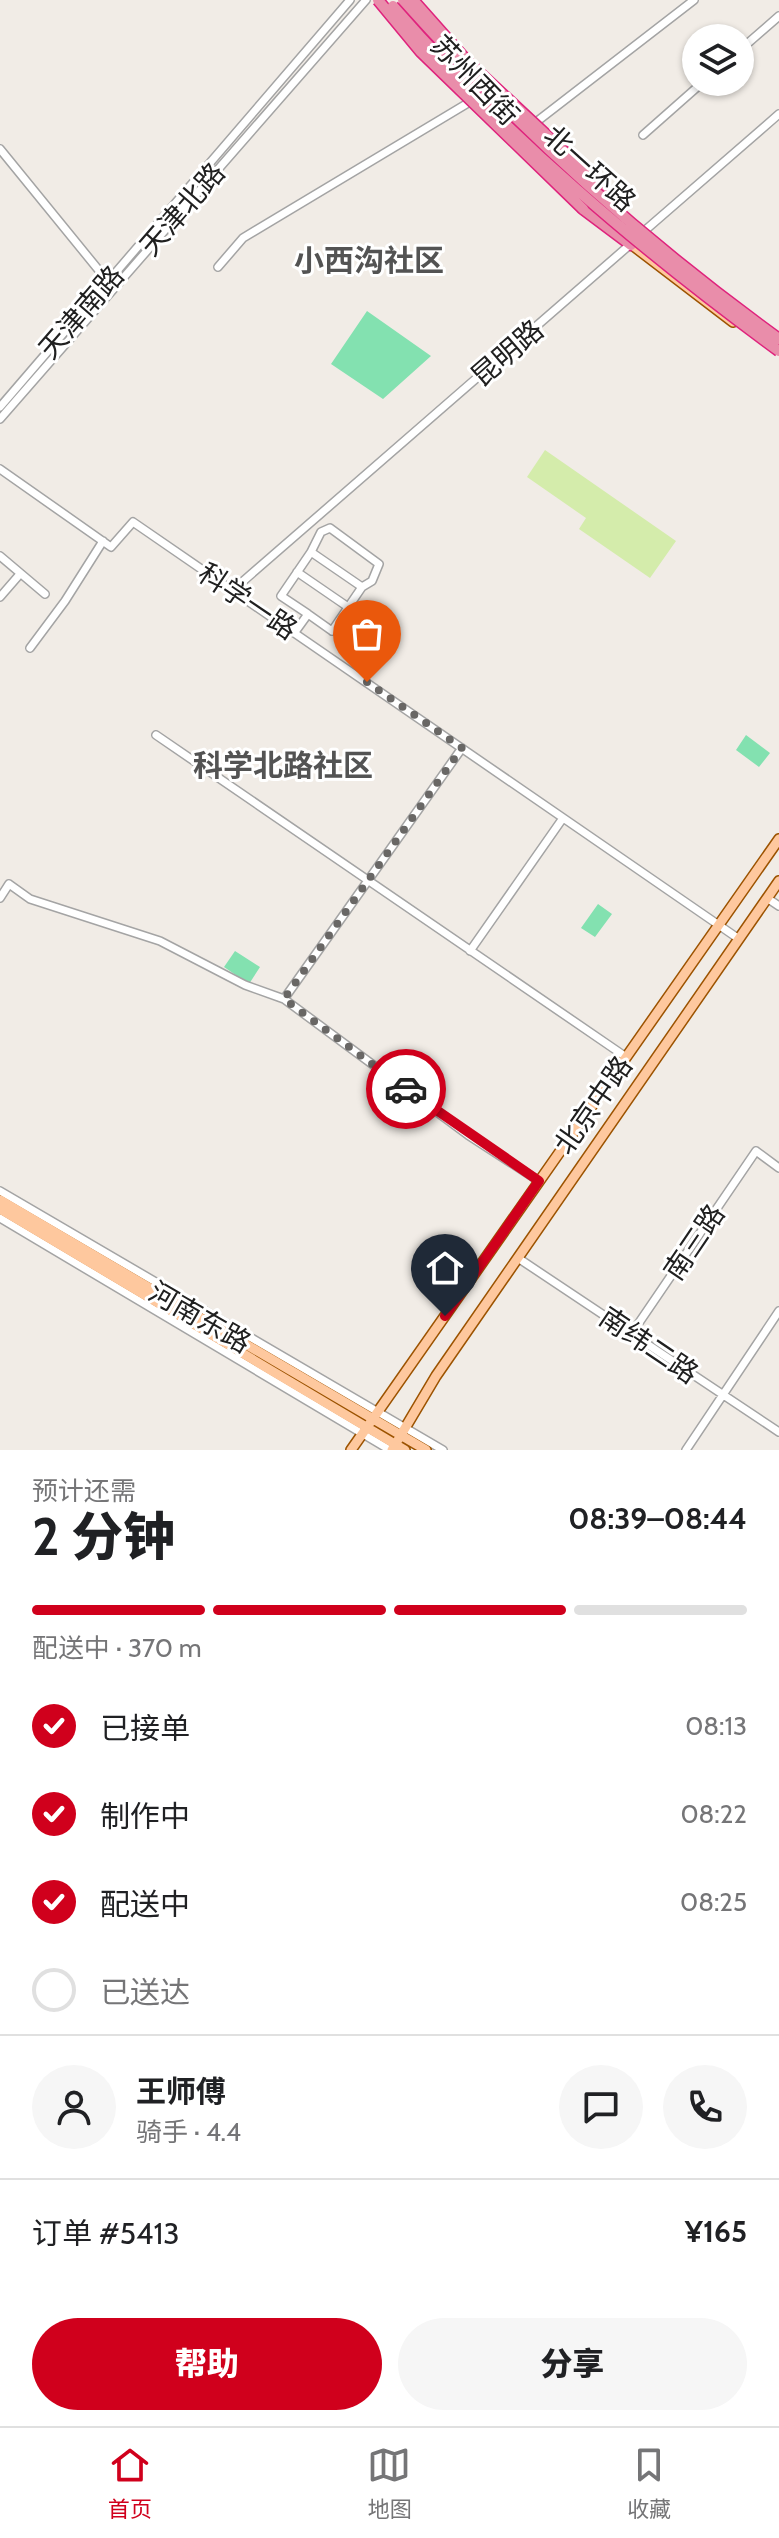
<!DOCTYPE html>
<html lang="zh">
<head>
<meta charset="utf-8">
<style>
  body { margin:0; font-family:Cabin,"Noto Sans SC",sans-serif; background:#f6f6f6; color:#202124; height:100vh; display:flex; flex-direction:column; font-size:30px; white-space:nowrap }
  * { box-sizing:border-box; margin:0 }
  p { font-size:26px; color:#757577 }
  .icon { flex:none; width:44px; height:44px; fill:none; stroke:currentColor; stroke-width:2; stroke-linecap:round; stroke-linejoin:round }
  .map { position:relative; height:1450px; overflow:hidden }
  .side { display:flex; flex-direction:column; background:#fff; flex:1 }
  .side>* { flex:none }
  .fabs { position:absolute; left:682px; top:24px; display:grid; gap:16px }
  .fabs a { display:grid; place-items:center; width:72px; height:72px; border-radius:50%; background:#fff; box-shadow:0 2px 6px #0004; font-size:40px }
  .pin { position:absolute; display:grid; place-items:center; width:68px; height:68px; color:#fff; margin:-82px -34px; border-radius:50% 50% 50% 0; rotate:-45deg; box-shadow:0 0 8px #0007 }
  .pin .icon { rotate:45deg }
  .courier { position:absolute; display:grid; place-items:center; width:80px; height:80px; margin:-40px; border:6px solid #d0001c; border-radius:50%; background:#fff; color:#222; box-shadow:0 2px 10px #0007 }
  .summary em { font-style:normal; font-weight:800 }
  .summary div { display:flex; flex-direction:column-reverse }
  .summary { display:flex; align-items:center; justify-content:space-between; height:136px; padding:0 32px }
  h1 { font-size:52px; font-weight:800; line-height:60px }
  .bar { display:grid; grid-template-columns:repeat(4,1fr); gap:12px 8px; align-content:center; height:96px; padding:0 32px }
  .bar i { height:10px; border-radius:6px; background:#e0e0e0 }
  .bar .current { background:#d0001c }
  .bar p { grid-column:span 4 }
  .line { display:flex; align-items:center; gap:20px; padding:0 32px; border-top:2px solid #e0e0e0 }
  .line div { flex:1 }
  .round { display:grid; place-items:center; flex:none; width:84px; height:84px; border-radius:42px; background:#f6f6f6 }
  ol { padding:0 32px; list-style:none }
  li { display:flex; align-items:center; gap:24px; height:88px }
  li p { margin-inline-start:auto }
  li .icon { padding:8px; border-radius:50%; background:#d0001c; color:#fff; stroke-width:4 }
  li:last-child { color:#757577 }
  li i { width:44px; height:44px; border:4px solid #e0e0e0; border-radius:50% }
  .primary-button { display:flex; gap:16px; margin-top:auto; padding:16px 32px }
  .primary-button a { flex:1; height:92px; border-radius:48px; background:#d0001c; color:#fff; font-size:32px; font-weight:800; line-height:92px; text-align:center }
  .primary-button a+a { background:#f6f6f6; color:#202124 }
  .tab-bar { display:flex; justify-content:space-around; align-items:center; height:112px; border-top:2px solid #e0e0e0; background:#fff; font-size:22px; color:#757577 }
  .tab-bar a { display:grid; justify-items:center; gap:4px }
  .tab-bar .current { color:#d0001c }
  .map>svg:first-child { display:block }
  .grass { fill:#d4ecab }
  .pitch { fill:#83e1b0 }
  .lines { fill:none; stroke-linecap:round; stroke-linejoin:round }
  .minor-casing { stroke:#a4a4a4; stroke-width:10 }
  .major-casing { stroke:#9c5300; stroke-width:12 }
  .highway-casing { stroke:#df237d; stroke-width:13 }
  .minor { stroke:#fff; stroke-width:7 }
  .major { stroke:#fec89e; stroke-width:9 }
  .highway { stroke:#e98daa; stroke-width:10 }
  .highway-bridge-casing { stroke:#df237d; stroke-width:13; stroke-linecap:butt }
  .highway-bridge { stroke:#e98daa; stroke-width:10 }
  .done { stroke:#696765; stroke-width:8; stroke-dasharray:0 14.4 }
  .route { stroke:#d0001c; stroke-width:10 }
  .labels { text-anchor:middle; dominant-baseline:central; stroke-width:6; stroke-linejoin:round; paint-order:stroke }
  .street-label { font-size:28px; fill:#202020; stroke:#fff }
  .neighbourhood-label { font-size:30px; font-weight:bold; fill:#535353; stroke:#fff }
</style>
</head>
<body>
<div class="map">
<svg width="779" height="1450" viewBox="0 0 779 1450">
  <rect width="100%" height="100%" fill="#f1ece6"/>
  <path class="grass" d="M545 450 676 541 650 578 579 529 586 518 527 477Z"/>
  <path class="pitch" d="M367 311 431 356 383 399 331 364Z
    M746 735 770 753 759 767 736 750Z
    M598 904 612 914 595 937 581 928Z
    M235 951 260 967 249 984 224 967Z"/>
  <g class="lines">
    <defs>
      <path id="minor" d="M740 50 779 16
        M531 126 694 0
        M643 135 703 82
        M0 149 110 284
        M642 233 779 114
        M218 267 243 238 473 100
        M0 407 350 0
        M0 419 366 0
        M0 469 111 547 133 522 739 939
        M311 552 321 532 330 528 379 564 372 581 362 587
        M0 556 45 594
        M297 572 348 607
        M233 590 633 242
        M0 597 20 574
        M295 632 308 614 281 596 311 552 362 587 332 631 308 614
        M30 648 65 601 103 541
        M156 735 626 1057
        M0 898 9 884 30 899 160 941 245 985 284 999 468 1135 539 1181
        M767 898 779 906
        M470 951 563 818
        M284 999 462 748
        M0 1191 443 1450
        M0 1218 390 1450
        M518 1258 779 1432
        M632 1333 756 1151 779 1168
        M686 1450 779 1311"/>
      <path id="major" d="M627 241 733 322
        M0 1200 426 1450
        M0 1209 405 1450
        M351 1450 779 839
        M392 1450 436 1376 779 881"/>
      <path id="highway" d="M599 184 619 208
        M583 209 631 245"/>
    </defs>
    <use href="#minor" class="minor-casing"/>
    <use href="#major" class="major-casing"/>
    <use href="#highway" class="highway-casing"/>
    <use href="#minor" class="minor"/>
    <use href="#major" class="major"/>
    <use href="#highway" class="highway"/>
    <defs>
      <path id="highway-bridge" d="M378 0 421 52 583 209
        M403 0C516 127 641 239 779 339
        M413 0 468 62 599 184
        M393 6C507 137 640 249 779 351"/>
    </defs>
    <use href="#highway-bridge" class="highway-bridge-casing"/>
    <use href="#highway-bridge" class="highway-bridge"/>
  </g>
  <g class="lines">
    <path class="done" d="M367 682 462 748 284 999 406 1089"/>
    <path class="route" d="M406 1089 539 1181 445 1316"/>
  </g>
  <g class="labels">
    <g class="street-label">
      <text transform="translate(475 80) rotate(46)">苏州西街</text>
      <text transform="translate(590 168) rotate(42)">北一环路</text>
      <text transform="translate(182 209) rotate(-49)">天津北路</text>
      <text transform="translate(81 312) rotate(-49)">天津南路</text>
      <text transform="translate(507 353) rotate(-41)">昆明路</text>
      <text transform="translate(248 601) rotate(34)">科学一路</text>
      <text transform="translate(593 1105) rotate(-55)">北京中路</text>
      <text transform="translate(694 1242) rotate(-56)">南三路</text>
      <text transform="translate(200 1317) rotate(30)">河南东路</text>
      <text transform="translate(649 1345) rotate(34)">南纬二路</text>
    </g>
    <g class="neighbourhood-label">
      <text x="369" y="260">小西沟社区</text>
      <text x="283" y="765">科学北路社区</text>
    </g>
  </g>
</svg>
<div class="fabs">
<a><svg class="icon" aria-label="layers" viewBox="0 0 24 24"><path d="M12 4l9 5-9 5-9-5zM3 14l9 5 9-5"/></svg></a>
</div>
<div class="pin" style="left:367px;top:682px;background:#ea580c"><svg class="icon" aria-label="bag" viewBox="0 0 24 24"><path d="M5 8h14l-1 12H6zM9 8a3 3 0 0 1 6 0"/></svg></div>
<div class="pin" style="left:445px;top:1316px;background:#1f2937"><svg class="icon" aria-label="home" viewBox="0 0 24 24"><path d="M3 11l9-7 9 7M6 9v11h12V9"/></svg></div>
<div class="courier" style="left:406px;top:1089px"><svg class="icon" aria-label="car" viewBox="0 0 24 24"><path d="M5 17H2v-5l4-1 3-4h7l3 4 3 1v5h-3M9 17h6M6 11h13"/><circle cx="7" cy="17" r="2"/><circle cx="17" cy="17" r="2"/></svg></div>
</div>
<section class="side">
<div class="summary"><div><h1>2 分钟</h1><p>预计还需</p></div><em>08:39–08:44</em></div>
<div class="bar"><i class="current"></i><i class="current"></i><i class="current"></i><i></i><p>配送中 · 370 m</p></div>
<ol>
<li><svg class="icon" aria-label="check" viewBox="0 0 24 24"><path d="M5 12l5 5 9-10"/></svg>已接单<p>08:13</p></li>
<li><svg class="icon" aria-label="check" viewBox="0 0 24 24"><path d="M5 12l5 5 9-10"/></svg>制作中<p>08:22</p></li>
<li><svg class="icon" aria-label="check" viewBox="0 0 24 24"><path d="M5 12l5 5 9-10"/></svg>配送中<p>08:25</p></li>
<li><i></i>已送达</li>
</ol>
<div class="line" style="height:144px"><a class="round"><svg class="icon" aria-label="person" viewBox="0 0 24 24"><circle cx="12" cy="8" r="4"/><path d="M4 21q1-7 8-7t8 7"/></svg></a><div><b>王师傅</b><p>骑手 · 4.4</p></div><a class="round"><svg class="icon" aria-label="chat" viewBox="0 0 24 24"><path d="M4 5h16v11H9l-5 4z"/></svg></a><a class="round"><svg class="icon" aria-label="phone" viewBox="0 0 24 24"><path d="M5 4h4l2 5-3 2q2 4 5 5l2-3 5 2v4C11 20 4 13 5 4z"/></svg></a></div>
<div class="line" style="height:104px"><div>订单 #5413</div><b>¥165</b></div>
<div class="primary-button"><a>帮助</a><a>分享</a></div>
</section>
<nav class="tab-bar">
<a class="current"><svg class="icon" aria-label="home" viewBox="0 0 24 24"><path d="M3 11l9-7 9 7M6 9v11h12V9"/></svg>首页</a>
<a><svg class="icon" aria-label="map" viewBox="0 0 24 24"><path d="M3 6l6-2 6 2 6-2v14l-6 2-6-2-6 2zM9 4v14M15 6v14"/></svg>地图</a>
<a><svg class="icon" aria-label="saved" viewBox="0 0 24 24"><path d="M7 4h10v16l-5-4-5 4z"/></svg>收藏</a>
</nav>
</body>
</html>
